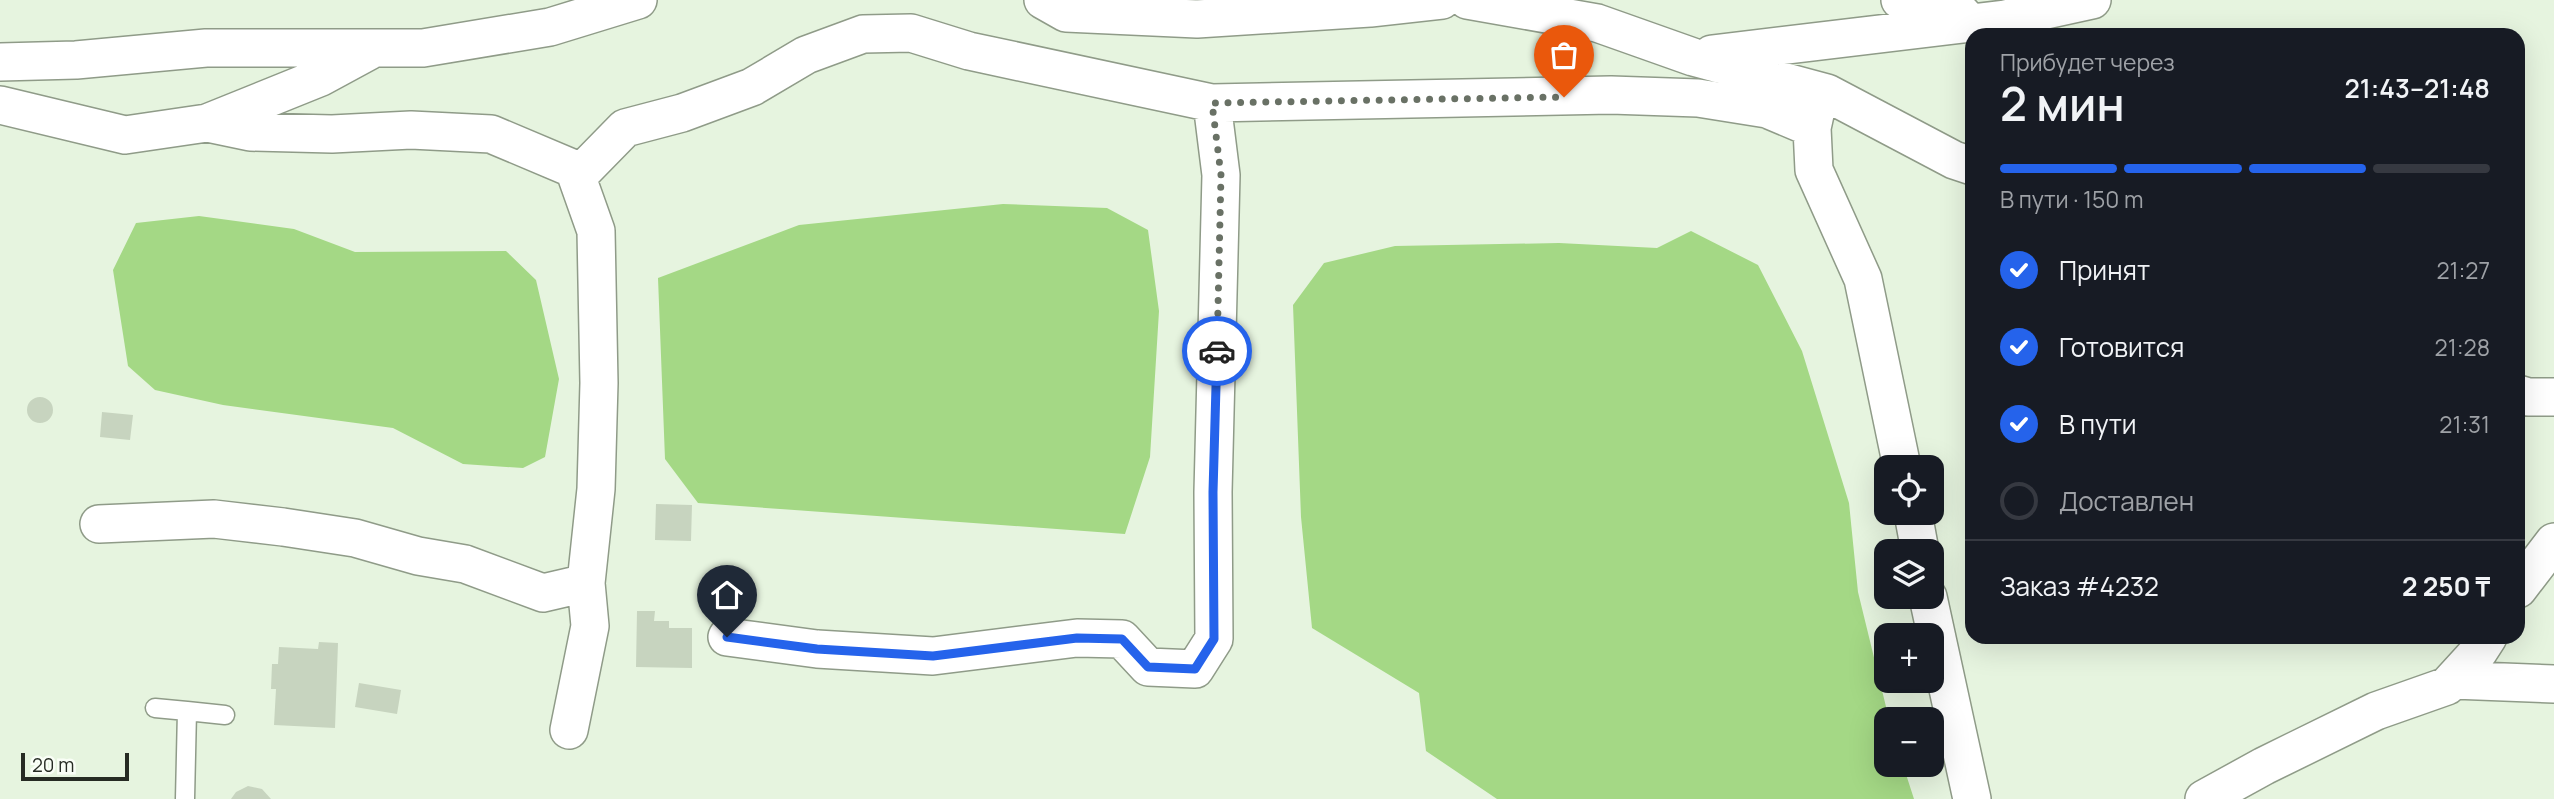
<!DOCTYPE html>
<html lang="ru">
<head>
<meta charset="utf-8">
<style>
  body { margin:0; font-family:Manrope,sans-serif; background:#20242c; color:#f1f3f6; height:100vh; display:flex; flex-direction:column; font-size:26px; white-space:nowrap }
  * { box-sizing:border-box; margin:0 }
  p { font-size:23px; color:#9ea1a6 }
  .icon { flex:none; width:38px; height:38px; fill:none; stroke:currentColor; stroke-width:2; stroke-linecap:round; stroke-linejoin:round }
  .map { position:relative; flex:1; overflow:hidden }
  .drawer { position:absolute; left:1965px; top:28px; width:560px; height:616px; display:flex; flex-direction:column; background:#171b24; border-radius:21px; box-shadow:0 7px 28px #0002 }
  .drawer>* { flex:none }
  .tools { position:absolute; left:1874px; top:455px; display:grid; gap:14px }
  .tools a { display:grid; place-items:center; width:70px; height:70px; border-radius:14px; background:#171b24; box-shadow:0 7px 28px #0002; font-size:35px }
  .scale { position:absolute; left:21px; bottom:18px; width:108px; box-sizing:border-box; padding-left:7px; border:4px solid #262b23; border-top:0; font-size:19px; line-height:24px; white-space:nowrap; color:#262b23; -webkit-text-stroke:5px #f9fef6; paint-order:stroke }
  .pin { position:absolute; display:grid; place-items:center; width:60px; height:60px; color:#fff; margin:-72px -30px; border-radius:50% 50% 50% 0; rotate:-45deg; box-shadow:0 0 7px #0007 }
  .pin .icon { rotate:45deg }
  .courier { position:absolute; display:grid; place-items:center; width:70px; height:70px; margin:-35px; border:5px solid #2563eb; border-radius:50%; background:#fff; color:#222; box-shadow:0 2px 9px #0007 }
  .head em { font-style:normal; font-weight:600 }
  .head div { display:flex; flex-direction:column-reverse }
  .head { display:flex; align-items:center; justify-content:space-between; height:119px; padding:0 35px }
  h1 { font-size:46px; font-weight:600; line-height:52px }
  .bar { display:grid; grid-template-columns:repeat(4,1fr); gap:10px 7px; align-content:center; height:84px; padding:0 35px }
  .bar i { height:9px; border-radius:5px; background:#363941 }
  .bar .active { background:#2563eb }
  .bar p { grid-column:span 4 }
  .line { display:flex; align-items:center; gap:18px; padding:0 35px; border-top:2px solid #363941 }
  .line div { flex:1 }
  ol { padding:0 35px; list-style:none }
  li { display:flex; align-items:center; gap:21px; height:77px }
  li p { margin-inline-start:auto }
  li .icon { padding:7px; border-radius:50%; background:#2563eb; color:#fff; stroke-width:4 }
  li:last-child { color:#9ea1a6 }
  li i { width:38px; height:38px; border:4px solid #363941; border-radius:50% }
  .map>svg:first-child { display:block }
  .water { fill:#a4d885 }
  .building { fill:#c7d4bf }
  .lines { fill:none; stroke-linecap:round; stroke-linejoin:round }
  .lane-casing { stroke:#8f9b88; stroke-width:21 }
  .street-casing { stroke:#8f9b88; stroke-width:40 }
  .lane { stroke:#fff; stroke-width:18 }
  .street { stroke:#fff; stroke-width:37 }
  .done { stroke:#697165; stroke-width:7; stroke-dasharray:0 12.6 }
  .route { stroke:#2563eb; stroke-width:9 }
</style>
</head>
<body>
<div class="map">
<svg width="2554" height="799" viewBox="0 0 2554 799">
  <rect width="100%" height="100%" fill="#e6f4df"/>
  <path class="water" d="M1003 204 1107 208 1148 230 1159 311 1150 457 1125 534 698 503 665 459 658 278 799 225Z
    M199 216 294 229 355 252 506 251 536 280 559 379 545 457 523 468 463 464 393 428 223 405 155 390 128 366 113 270 136 223Z
    M1691 231 1758 265 1802 351 1849 503 1858 592 1889 719H1886V765H1903L1914 799H1497L1426 751 1419 693 1312 628 1301 517 1293 305 1324 263 1395 246 1559 243 1657 248Z"/>
  <path class="building" d="M27 410a13 13 0 1 1 26 0a13 13 0 1 1-26 0Z
    M102 412 133 415 130 440 100 437Z
    M656 504 692 505 691 541 655 540Z
    M637 611H655L654 621H669V628H692V668L636 667Z
    M319 642 338 643 335 728 274 725 276 689H271L272 664H278L279 647 318 649Z
    M359 683 401 690 397 714 355 707Z
    M248 786 262 789 271 799H231L236 792Z"/>
  <g class="lines">
    <defs>
      <path id="lane" d="M155 708 187 711
        M185 799 187 711 225 715"/>
      <path id="street" d="M1043 0 1066 13 1197 19 1370 8 1442 0
        M1467 0 1597 23 1693 57 1827 93 1954 160 1972 166
        M1900 0 1962 14
        M1712 54 2005 19 2092 0
        M0 62 76 60 206 48H423L550 27 638 0
        M0 105 125 135 207 123 321 77 369 51
        M1817 105 1812 128 1814 170 1863 279 1902 467
        M577 177 625 128 682 113 752 87 806 55 863 34 911 33 969 51 1212 103 1611 95 1698 98 1767 109 1812 128
        M2518 394 2528 397H2554
        M1913 513 1920 551
        M99 524 214 519 283 527 355 538 418 556 465 564 543 593 586 583 596 489 599 383 596 231 574 169 491 134 411 130 332 134 250 132 207 123
        M2518 589 2554 542
        M1928 597 1972 799
        M727 637 817 649 933 656 1077 638 1122 639 1148 667 1195 669 1214 639 1213 492 1221 175 1212 103
        M2453 680 2554 684
        M569 730 590 626 586 583
        M2204 799 2264 766 2376 711 2447 686 2479 651 2488 637"/>
    </defs>
    <use href="#lane" class="lane-casing"/>
    <use href="#street" class="street-casing"/>
    <use href="#lane" class="lane"/>
    <use href="#street" class="street"/>
  </g>
  <g class="lines">
    <path class="done" d="M1217 351 1221 175 1212 103 1564 97"/>
    <path class="route" d="M727 637 817 649 933 656 1077 638 1122 639 1148 667 1195 669 1214 639 1213 492 1217 351"/>
  </g>
</svg>
<div class="tools">
<a><svg class="icon" aria-label="locate" viewBox="0 0 24 24"><circle cx="12" cy="12" r="6"/><path d="M12 2v4M12 18v4M2 12h4M18 12h4"/></svg></a>
<a><svg class="icon" aria-label="layers" viewBox="0 0 24 24"><path d="M12 4l9 5-9 5-9-5zM3 14l9 5 9-5"/></svg></a>
<a>+</a>
<a>−</a>
</div>
<div class="scale">20 m</div>
<div class="pin" style="left:1564px;top:97px;background:#ea580c"><svg class="icon" aria-label="bag" viewBox="0 0 24 24"><path d="M5 8h14l-1 12H6zM9 8a3 3 0 0 1 6 0"/></svg></div>
<div class="pin" style="left:727px;top:637px;background:#1f2937"><svg class="icon" aria-label="home" viewBox="0 0 24 24"><path d="M3 11l9-7 9 7M6 9v11h12V9"/></svg></div>
<div class="courier" style="left:1217px;top:351px"><svg class="icon" aria-label="car" viewBox="0 0 24 24"><path d="M5 17H2v-5l4-1 3-4h7l3 4 3 1v5h-3M9 17h6M6 11h13"/><circle cx="7" cy="17" r="2"/><circle cx="17" cy="17" r="2"/></svg></div>
<section class="drawer">
<div class="head"><div><h1>2 мин</h1><p>Прибудет через</p></div><em>21:43–21:48</em></div>
<div class="bar"><i class="active"></i><i class="active"></i><i class="active"></i><i></i><p>В пути · 150 m</p></div>
<ol>
<li><svg class="icon" aria-label="check" viewBox="0 0 24 24"><path d="M5 12l5 5 9-10"/></svg>Принят<p>21:27</p></li>
<li><svg class="icon" aria-label="check" viewBox="0 0 24 24"><path d="M5 12l5 5 9-10"/></svg>Готовится<p>21:28</p></li>
<li><svg class="icon" aria-label="check" viewBox="0 0 24 24"><path d="M5 12l5 5 9-10"/></svg>В пути<p>21:31</p></li>
<li><i></i>Доставлен</li>
</ol>
<div class="line" style="height:91px"><div>Заказ #4232</div><b>2 250 ₸</b></div>
</section>
</div>
</body>
</html>
